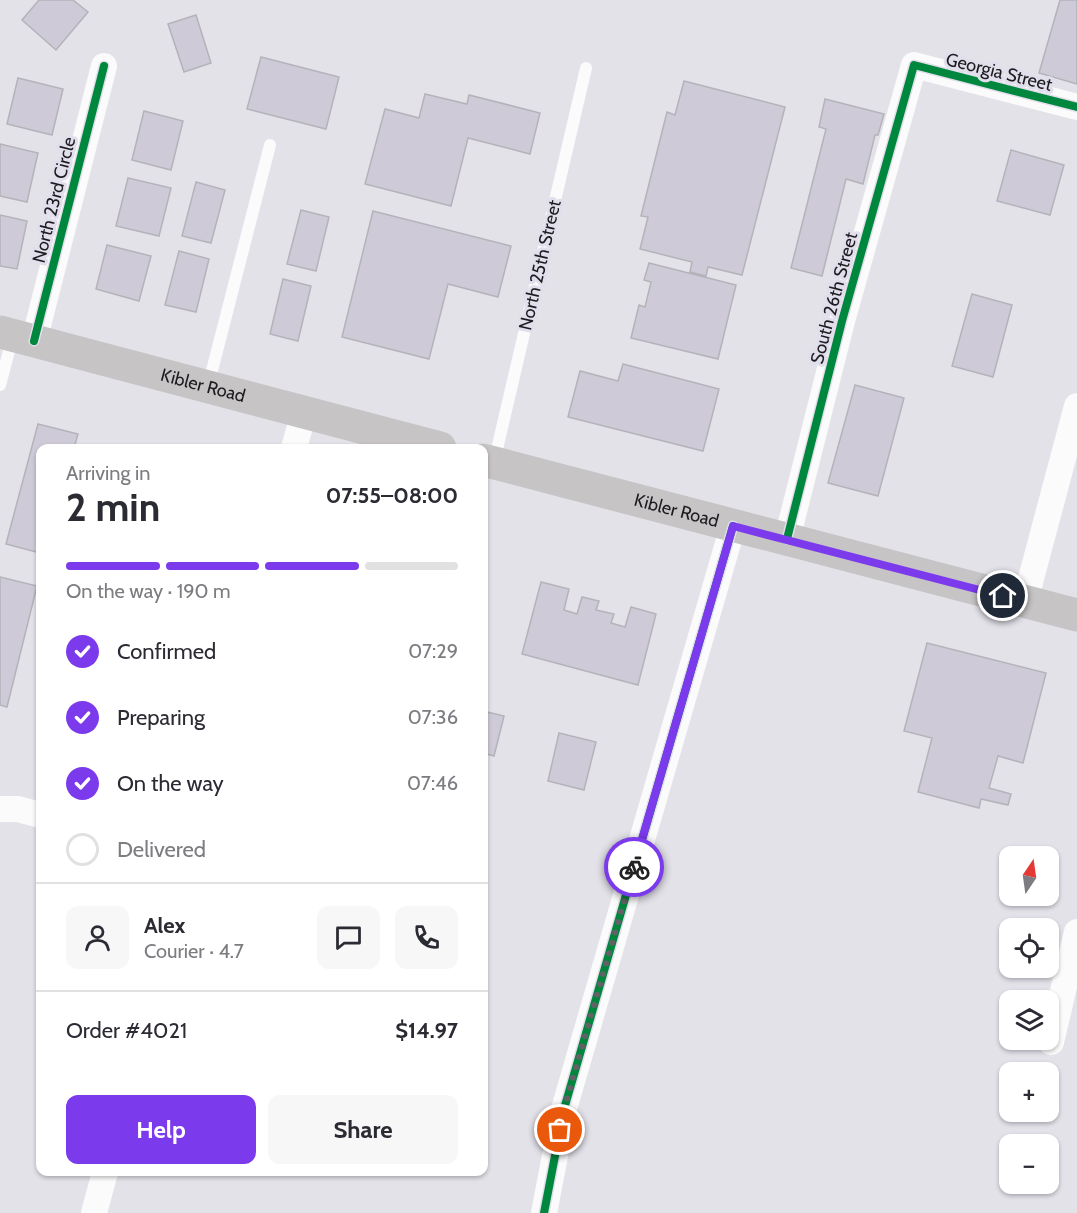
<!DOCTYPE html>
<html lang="en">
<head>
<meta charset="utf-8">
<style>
  body { margin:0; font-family:Cabin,sans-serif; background:#f7f7f7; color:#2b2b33; height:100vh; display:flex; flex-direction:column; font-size:22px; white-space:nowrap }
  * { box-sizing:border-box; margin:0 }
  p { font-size:20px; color:#7c7c81 }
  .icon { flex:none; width:33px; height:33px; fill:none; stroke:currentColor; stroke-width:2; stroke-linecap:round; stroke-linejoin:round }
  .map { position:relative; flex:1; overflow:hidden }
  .details { position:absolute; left:36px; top:444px; width:452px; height:732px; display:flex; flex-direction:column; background:#fff; border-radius:12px; box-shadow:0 2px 4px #0004 }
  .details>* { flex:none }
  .needle { width:39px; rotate:13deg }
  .fabs { position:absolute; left:999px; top:846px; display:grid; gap:12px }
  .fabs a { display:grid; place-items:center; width:60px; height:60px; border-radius:12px; background:#fff; box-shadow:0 2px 4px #0004; font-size:30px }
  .pin { position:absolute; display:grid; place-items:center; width:51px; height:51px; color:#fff; margin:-26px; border:3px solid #fff; border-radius:50%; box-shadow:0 2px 6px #0007 }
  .courier { position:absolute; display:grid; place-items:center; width:60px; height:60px; margin:-30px; border:4px solid #7c3aed; border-radius:50%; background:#fff; color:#222; box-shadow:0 2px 8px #0007 }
  .overview em { font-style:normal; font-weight:800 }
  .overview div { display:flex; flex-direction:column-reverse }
  .overview { display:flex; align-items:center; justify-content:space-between; height:102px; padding:0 30px }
  h1 { font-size:39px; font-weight:800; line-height:45px }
  .bar { display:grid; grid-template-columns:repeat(4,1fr); gap:9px 6px; align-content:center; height:72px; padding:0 30px }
  .bar i { height:8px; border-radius:4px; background:#e1e1e2 }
  .bar .selected { background:#7c3aed }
  .bar p { grid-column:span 4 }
  .line { display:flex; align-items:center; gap:15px; padding:0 30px; border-top:2px solid #e1e1e2 }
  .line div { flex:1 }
  .round { display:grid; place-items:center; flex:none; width:63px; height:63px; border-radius:12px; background:#f7f7f7 }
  ol { padding:0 30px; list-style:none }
  li { display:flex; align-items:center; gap:18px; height:66px }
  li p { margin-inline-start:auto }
  li .icon { padding:6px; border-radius:50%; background:#7c3aed; color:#fff; stroke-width:4 }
  li:last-child { color:#7c7c81 }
  li i { width:33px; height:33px; border:3px solid #e1e1e2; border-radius:50% }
  .cta { display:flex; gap:12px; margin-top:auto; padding:12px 30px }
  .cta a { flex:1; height:69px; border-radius:12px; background:#7c3aed; color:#fff; font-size:24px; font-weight:800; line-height:69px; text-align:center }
  .cta a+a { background:#f7f7f7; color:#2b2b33 }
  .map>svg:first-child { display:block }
  .building { fill:#cecad7; stroke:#b4b3b9; stroke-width:1.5 }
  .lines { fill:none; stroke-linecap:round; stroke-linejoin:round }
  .service { stroke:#fbfbfc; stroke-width:12 }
  .minor { stroke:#fbfbfc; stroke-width:26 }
  .secondary { stroke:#c7c4c5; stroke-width:33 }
  .cycleway-casing { stroke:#e2dfec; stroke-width:11 }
  .cycleway { stroke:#00873e; stroke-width:8 }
  .done { stroke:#626166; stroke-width:6; stroke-dasharray:0 10.8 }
  .route { stroke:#7c3aed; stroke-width:8 }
  .labels { text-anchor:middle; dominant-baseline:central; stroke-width:6; stroke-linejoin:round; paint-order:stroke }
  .street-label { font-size:18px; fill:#1d1b20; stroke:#e2dfec }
</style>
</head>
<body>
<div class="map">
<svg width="1077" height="1213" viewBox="0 0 1077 1213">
  <rect width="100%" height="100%" fill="#e3e2e9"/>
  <path class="building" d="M39 0H73L88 12 56 50 22 20Z
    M1060 0H1077V84L1039 73Z
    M196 15 211 63 184 72 168 24Z
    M261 57 339 77 326 129 247 109Z
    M18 78 63 89 52 135 7 124Z
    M684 81 785 107 742 275 708 267 706 276 690 272 692 262 640 249 648 217 641 216 667 112 675 115Z
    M425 94 467 104 469 95 540 113 530 154 468 138 451 206 365 184 385 109 419 118Z
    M825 99 884 114 878 135H875L863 184 846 179 822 276 791 268 826 129 819 127Z
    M144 111 183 121 171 170 132 160Z
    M0 144 38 153 27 202 0 196Z
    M1011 150 1064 165 1050 215 997 201Z
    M128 178 171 188 159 236 116 226Z
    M196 182 225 190 211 243 182 236Z
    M301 210 329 217 316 271 287 264Z
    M373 211 511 246 498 297 448 284 429 359 342 337Z
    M0 215 27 221 17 269 0 266Z
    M107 245 151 256 139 301 96 289Z
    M179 251 209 259 196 312 165 305Z
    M649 263 736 285 718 359 631 338 639 305 645 307 651 282 644 280Z
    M283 279 311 286 298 341 270 334Z
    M972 294 1012 305 993 377 952 366Z
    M623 364 719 389 703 451 568 417 580 371 618 381Z
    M855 385 904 398 878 496 828 483Z
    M38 424 78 434 74 448H40V553L6 544Z
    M0 577 37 586 7 707 0 705Z
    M541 582 569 589 564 610 577 614 582 597 599 601 596 610 614 614 611 623 625 627 631 607 656 614 638 685 522 654Z
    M927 643 1046 673 1023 763 998 756 989 788 1011 794 1008 805 981 799 979 808 918 792 932 738 904 731Z
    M483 711 504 716 494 756 483 753Z
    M559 733 596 742 584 790 548 781Z"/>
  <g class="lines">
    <path class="service" d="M0 385 13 336
      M208 386 270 145
      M494 462 586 68"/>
    <path class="minor" d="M34 341 104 66
      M294 448 304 412
      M787 539 842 321 914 65 1077 107
      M1025 601 1077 406
      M0 809H18L40 815
      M1051 1042 1077 932
      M94 1213 105 1172
      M544 1213 564 1109 733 526"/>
    <g class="secondary">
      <path id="s1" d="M0 332 440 448"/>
      <path id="s2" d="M483 460 1077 615"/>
    </g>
    <defs>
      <path id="cycleway" d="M34 341 104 66
        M787 539 842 321 914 65 1077 107
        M544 1213 564 1109 733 526"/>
    </defs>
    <use href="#cycleway" class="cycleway-casing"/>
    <use href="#cycleway" class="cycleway"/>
  </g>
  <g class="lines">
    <path class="done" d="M560 1130 564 1109 634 867"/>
    <path class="route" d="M634 867 733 526 1003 596"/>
  </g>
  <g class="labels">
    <g class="street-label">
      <text transform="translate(999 72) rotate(14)">Georgia Street</text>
      <text transform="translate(54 200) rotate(-76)">North 23rd Circle</text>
      <text transform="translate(540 265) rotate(-77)">North 25th Street</text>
      <text transform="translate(834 298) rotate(-75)">South 26th Street</text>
      <text stroke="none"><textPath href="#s1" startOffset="210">Kibler Road</textPath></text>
      <text stroke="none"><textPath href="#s2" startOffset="200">Kibler Road</textPath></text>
    </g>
  </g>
</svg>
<div class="fabs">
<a><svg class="needle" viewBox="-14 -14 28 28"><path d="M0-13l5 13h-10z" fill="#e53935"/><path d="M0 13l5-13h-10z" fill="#7c7c81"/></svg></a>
<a><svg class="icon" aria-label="locate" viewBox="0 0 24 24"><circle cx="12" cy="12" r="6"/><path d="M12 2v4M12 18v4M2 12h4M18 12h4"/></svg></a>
<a><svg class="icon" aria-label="layers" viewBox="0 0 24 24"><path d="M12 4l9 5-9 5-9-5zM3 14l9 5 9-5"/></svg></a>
<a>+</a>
<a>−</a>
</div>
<div class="pin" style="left:560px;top:1130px;background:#ea580c"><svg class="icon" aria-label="bag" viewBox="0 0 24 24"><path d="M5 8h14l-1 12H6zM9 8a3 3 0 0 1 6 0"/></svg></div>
<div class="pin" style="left:1003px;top:596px;background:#1f2937"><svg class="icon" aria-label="home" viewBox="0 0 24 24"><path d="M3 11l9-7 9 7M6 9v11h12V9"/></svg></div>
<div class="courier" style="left:634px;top:867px"><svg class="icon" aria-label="bike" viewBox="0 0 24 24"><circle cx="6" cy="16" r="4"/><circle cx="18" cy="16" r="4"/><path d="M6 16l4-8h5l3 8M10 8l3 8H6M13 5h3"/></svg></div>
<section class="details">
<div class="overview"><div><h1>2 min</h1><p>Arriving in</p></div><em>07:55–08:00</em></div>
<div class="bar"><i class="selected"></i><i class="selected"></i><i class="selected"></i><i></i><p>On the way · 190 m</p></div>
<ol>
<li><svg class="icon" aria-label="check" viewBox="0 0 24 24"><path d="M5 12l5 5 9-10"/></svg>Confirmed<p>07:29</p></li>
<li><svg class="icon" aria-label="check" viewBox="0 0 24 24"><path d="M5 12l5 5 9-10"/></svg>Preparing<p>07:36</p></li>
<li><svg class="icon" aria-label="check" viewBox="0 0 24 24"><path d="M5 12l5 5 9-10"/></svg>On the way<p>07:46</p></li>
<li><i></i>Delivered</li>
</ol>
<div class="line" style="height:108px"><a class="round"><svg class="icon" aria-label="person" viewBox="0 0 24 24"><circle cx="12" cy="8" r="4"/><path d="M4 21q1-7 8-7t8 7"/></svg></a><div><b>Alex</b><p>Courier · 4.7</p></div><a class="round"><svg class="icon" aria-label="chat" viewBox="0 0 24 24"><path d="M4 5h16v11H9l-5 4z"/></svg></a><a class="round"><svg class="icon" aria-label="phone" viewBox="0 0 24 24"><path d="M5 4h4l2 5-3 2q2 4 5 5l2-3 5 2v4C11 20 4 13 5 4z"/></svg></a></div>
<div class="line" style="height:78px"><div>Order #4021</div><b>$14.97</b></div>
<div class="cta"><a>Help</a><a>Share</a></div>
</section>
</div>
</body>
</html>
